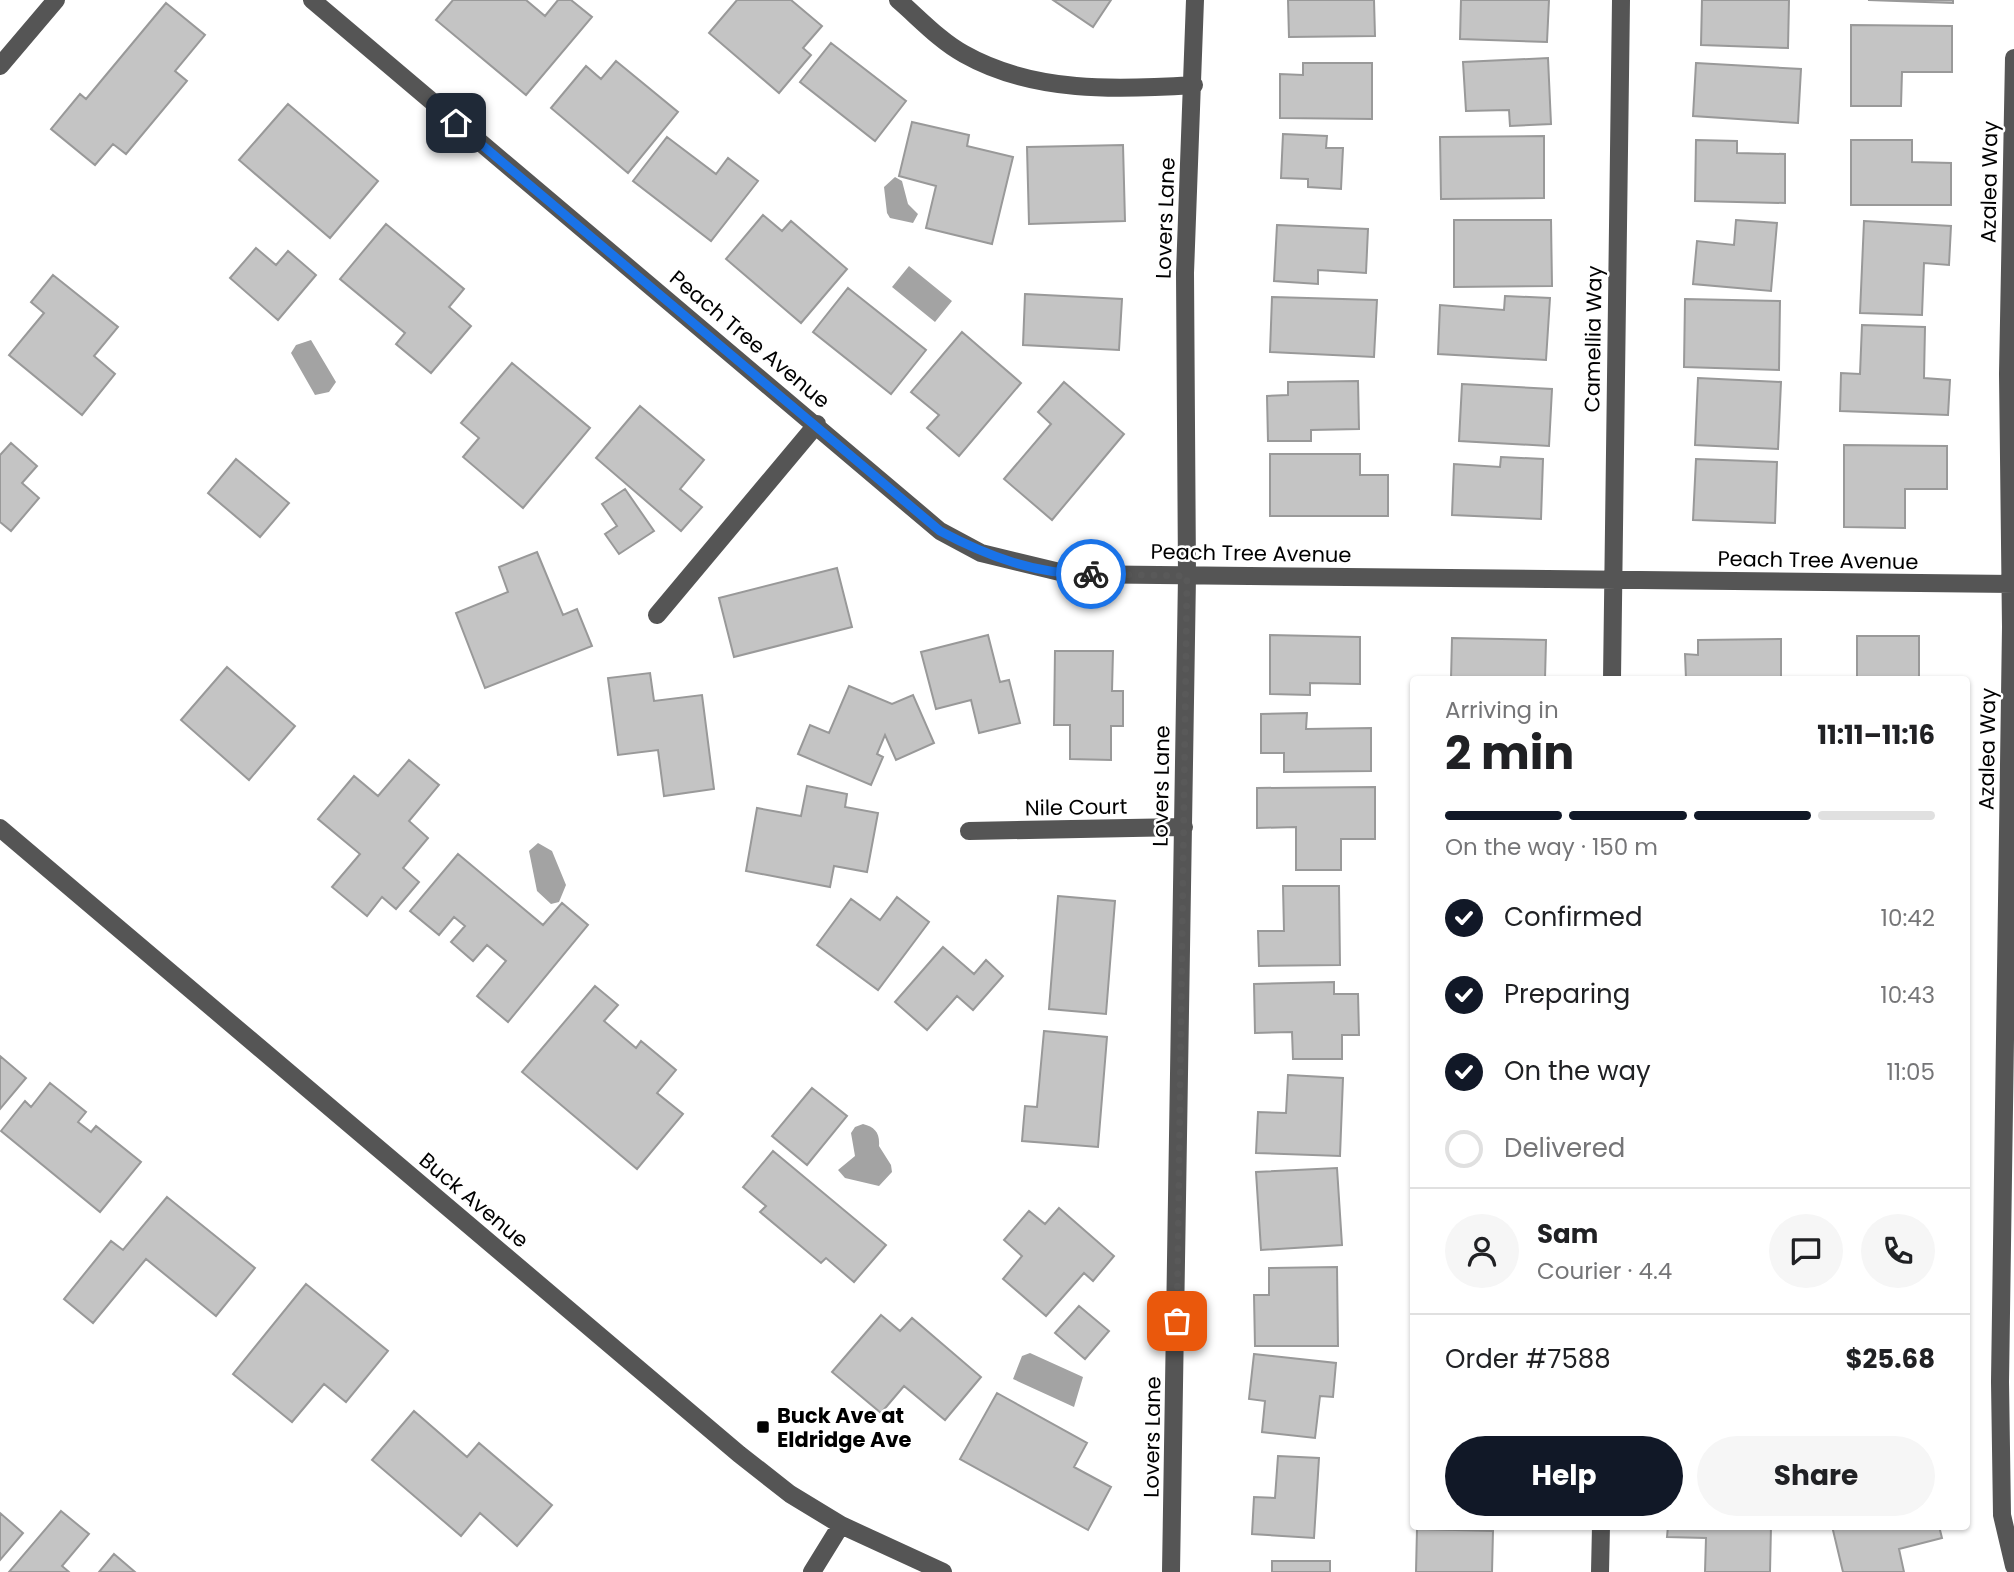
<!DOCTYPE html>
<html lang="en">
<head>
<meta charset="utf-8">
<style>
  body { margin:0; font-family:Poppins,sans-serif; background:#f6f6f6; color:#202124; height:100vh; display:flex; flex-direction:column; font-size:26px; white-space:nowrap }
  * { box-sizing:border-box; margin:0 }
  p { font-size:23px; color:#757577 }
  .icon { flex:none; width:38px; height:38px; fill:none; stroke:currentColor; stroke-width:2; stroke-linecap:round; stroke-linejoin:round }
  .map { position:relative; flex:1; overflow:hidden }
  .details { position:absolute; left:1410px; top:676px; width:560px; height:854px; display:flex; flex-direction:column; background:#fff; border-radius:7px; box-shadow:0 2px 5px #0004 }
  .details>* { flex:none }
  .pin { position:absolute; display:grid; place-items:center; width:60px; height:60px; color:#fff; margin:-30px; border-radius:14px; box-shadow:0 4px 10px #0006 }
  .courier { position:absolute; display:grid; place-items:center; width:70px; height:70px; margin:-35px; border:5px solid #1a73e8; border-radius:50%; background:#fff; color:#222; box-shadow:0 2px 9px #0007 }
  .overview em { font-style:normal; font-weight:700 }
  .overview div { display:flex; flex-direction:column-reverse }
  .overview { display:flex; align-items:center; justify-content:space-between; height:119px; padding:0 35px }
  h1 { font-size:46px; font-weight:700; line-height:52px }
  .bar { display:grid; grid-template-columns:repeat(4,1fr); gap:10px 7px; align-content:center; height:84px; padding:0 35px }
  .bar i { height:9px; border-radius:5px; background:#e0e0e0 }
  .bar .on { background:#111827 }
  .bar p { grid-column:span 4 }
  .line { display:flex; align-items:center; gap:18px; padding:0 35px; border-top:2px solid #e0e0e0 }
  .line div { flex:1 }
  .round { display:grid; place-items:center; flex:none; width:74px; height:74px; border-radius:37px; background:#f6f6f6 }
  ol { padding:0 35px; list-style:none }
  li { display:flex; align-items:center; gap:21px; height:77px }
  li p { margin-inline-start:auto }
  li .icon { padding:7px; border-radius:50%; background:#111827; color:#fff; stroke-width:4 }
  li:last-child { color:#757577 }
  li i { width:38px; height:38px; border:4px solid #e0e0e0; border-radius:50% }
  .cta { display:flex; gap:14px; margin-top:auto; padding:14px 35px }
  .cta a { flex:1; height:80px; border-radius:42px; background:#111827; color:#fff; font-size:28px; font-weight:700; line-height:80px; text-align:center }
  .cta a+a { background:#f6f6f6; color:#202124 }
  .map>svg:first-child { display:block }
  .water { fill:#a3a3a3 }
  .building { fill:#c4c4c4; stroke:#999; stroke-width:2 }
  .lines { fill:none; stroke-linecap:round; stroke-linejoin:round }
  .minor { stroke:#555; stroke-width:18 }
  .done { stroke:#595959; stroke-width:7; stroke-dasharray:0 12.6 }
  .route { stroke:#1a73e8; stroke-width:9 }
  .poi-dot { fill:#000; stroke:#fff; stroke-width:2.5 }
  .labels { text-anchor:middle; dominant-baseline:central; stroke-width:5; stroke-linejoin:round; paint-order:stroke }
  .street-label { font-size:21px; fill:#000; stroke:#fff }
  .poi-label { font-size:21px; font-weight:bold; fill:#000; stroke:#fff; text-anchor:start }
</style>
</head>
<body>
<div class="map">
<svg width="2014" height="1572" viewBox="0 0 2014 1572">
  <rect width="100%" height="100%" fill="#fff"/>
  <path class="water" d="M895 177 902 181 908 204 918 214 913 223 890 218 887 213 884 187Z
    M909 266 952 301 935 322 892 287Z
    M311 340 336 382 329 392 315 395 291 353 296 345Z
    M538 843 552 851 566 885 559 902 551 904 537 891 529 851Z
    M863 1124C875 1127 880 1133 879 1146L891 1165 892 1172 879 1186 845 1178 838 1170 855 1156 851 1133 855 1127Z
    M1030 1353 1083 1377 1074 1407 1013 1379 1022 1356Z"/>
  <path class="building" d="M453 0H526L545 16 558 0H571L592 17 526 95 436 20Z
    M737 0H791L822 26 803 48 811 55 779 93 709 33Z
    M1053 0H1111L1093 27Z
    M1288 0H1374L1375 36 1289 37Z
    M1461 0H1549L1547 42 1460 39Z
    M1702 0H1789L1788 48 1701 45Z
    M1868 0H1953V3Z
    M166 3 205 35 175 71 187 81 126 154 113 144 95 165 51 129 80 94 86 99Z
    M1851 25 1952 26V72H1902L1901 106H1851Z
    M831 43 906 101 875 141 800 82Z
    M1548 58 1551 124 1510 126 1509 110 1466 111 1463 62Z
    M616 61 678 112 628 173 551 108 586 66 601 79Z
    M1303 63H1372V119L1280 118V74L1303 75Z
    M1696 63 1801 69 1798 123 1693 116Z
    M288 104 378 181 330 238 239 160Z
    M912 122 969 135 967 146 1013 157 992 244 926 228 936 186 899 176Z
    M1283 134 1327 136 1326 148H1343L1341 189 1308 187V179L1281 178Z
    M1544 136V198L1441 199 1440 137Z
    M667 137 716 174 728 158 758 181 711 241 633 181Z
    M1696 140 1737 141V153L1785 154V203L1695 201Z
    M1851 140H1912V162L1951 163V205H1851Z
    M1123 145 1125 221 1029 224 1027 147Z
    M763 215 782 231 791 221 847 269 801 323 726 259Z
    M1454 220H1551L1552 286 1454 287Z
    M1736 220 1777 223 1771 291 1693 284 1697 241 1734 245Z
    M1864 221 1951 226 1949 265 1924 263 1922 315 1860 313Z
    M386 224 464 289 449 307 471 326 431 373 396 344 405 333 340 279Z
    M1277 225 1368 229 1366 273 1318 270V284L1274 281Z
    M256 248 276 265 288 251 316 275 278 320 230 278Z
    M53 275 118 327 94 356 115 374 82 415 9 355 44 313 31 302Z
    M848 288 926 350 891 394 813 332Z
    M1025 294 1122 299 1119 350 1023 345Z
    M1505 296 1550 298 1546 360 1438 354 1440 305 1504 310Z
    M1272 297 1377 300 1374 357 1270 352Z
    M1685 299 1780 301 1779 370 1684 367Z
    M1862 325 1925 327 1924 378 1950 380 1948 415 1840 411 1841 373 1860 374Z
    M962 332 1021 383 959 456 927 428 939 415 911 392Z
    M512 363 590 428 523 508 463 457 479 438 461 423Z
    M1698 378 1781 382 1778 449 1695 445Z
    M1358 381 1359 429 1311 430V441H1268L1267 396 1288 395V382Z
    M1064 382 1124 434 1052 520 1004 479 1051 424 1038 412Z
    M1462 384 1552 389 1549 446 1459 441Z
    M640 406 704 460 680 489 702 507 681 531 596 458Z
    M11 443 37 466 22 483 39 498 11 531 0 522V455Z
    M1844 445 1947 446V489H1905V528L1844 527Z
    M1270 454H1360V475H1388V516H1270Z
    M1501 457 1543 459 1541 519 1452 515 1454 464 1500 467Z
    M236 459 289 503 260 537 208 493Z
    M1696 459 1777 462 1775 523 1693 520Z
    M625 489 654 531 619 554 605 534 617 526 602 504Z
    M537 552 563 615 577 609 592 646 485 688 456 613 508 592 499 567Z
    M837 568 852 627 734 657 719 598Z
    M988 635 1000 682 1009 680 1020 723 979 733 971 700 936 709 921 652Z
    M1270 635 1360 637V684L1310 683V695L1270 694Z
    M1857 636H1919V679H1857Z
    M1452 638 1546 640 1545 679H1451Z
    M1781 639V679H1686L1685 654 1698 655V640Z
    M1055 651H1113L1112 691H1123V726H1111V760L1070 759V725H1054Z
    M227 667 295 726 249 780 181 720Z
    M650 673 654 701 702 695 714 789 664 796 658 750 618 755 608 678Z
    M849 686 892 704 913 695 934 743 896 760 885 735 877 754 883 757 871 785 798 754 810 725 829 733Z
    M1307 713 1306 729 1371 728V771L1284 772V753H1261V714Z
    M409 760 439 785 409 821 428 838 403 868 419 882 396 909 382 897 367 916 332 887 360 854 318 819 354 776 378 796Z
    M807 786 847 794 845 807 878 813 867 872 834 866 830 887 746 871 757 808 801 816Z
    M1375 787V839H1341V870H1296V827L1257 828V788Z
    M458 854 543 925 562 903 588 925 508 1022 477 996 506 961 487 945 473 961 451 942 465 926 454 917 439 935 410 911Z
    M1283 886H1339L1340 965 1259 966 1258 931H1284Z
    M1058 896 1115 901 1106 1014 1049 1009Z
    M897 897 929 922 878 990 817 945 851 899 880 920Z
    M943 947 974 974 986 960 1003 976 973 1010 957 996 927 1030 895 1002Z
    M1334 982V994H1358L1359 1035H1342V1059H1293L1292 1032 1255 1033 1254 984Z
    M595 986 618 1005 604 1021 636 1048 641 1041 676 1070 657 1093 683 1114 637 1169 522 1072Z
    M1044 1031 1107 1037 1098 1147 1022 1141 1025 1106 1037 1107Z
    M0 1056 26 1078 0 1109Z
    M1288 1075 1343 1078 1340 1156 1256 1153 1258 1112 1286 1113Z
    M50 1083 86 1112 78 1122 91 1132 96 1126 141 1162 100 1212 1 1131 25 1101 31 1107Z
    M812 1088 847 1116 807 1165 772 1136Z
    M773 1151 886 1245 854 1282 826 1258 821 1263 760 1212 766 1206 743 1187Z
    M1337 1168 1342 1245 1261 1250 1256 1172Z
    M167 1197 255 1268 216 1316 146 1259 93 1323 64 1299 111 1241 123 1250Z
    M1059 1208 1114 1256 1093 1281 1084 1273 1046 1316 1003 1279 1022 1256 1004 1240 1029 1211 1045 1224Z
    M1337 1267 1338 1346H1255L1254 1295H1269V1268Z
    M306 1284 388 1351 346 1402 324 1384 292 1422 233 1374Z
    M1079 1306 1109 1331 1085 1359 1055 1333Z
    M881 1315 900 1331 912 1318 981 1377 945 1420 904 1386 881 1413 832 1372Z
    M1254 1354 1336 1363 1333 1397 1320 1396 1315 1438 1262 1432 1265 1401 1249 1399Z
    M997 1393 1087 1443 1074 1467 1111 1487 1088 1530 960 1459Z
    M414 1411 467 1457 479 1443 552 1505 517 1546 480 1513 461 1536 372 1460Z
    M1278 1456 1319 1458 1314 1538 1252 1534 1254 1497 1275 1498Z
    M61 1511 89 1534 62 1566 69 1572H9Z
    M0 1513 23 1533 0 1560Z
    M1668 1526H1771L1770 1572H1705L1706 1538 1667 1537Z
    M1832 1526H1939L1942 1538 1899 1549 1904 1572H1843Z
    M1417 1529 1493 1531 1492 1572H1416Z
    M114 1554 135 1572H99Z
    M1272 1561H1330V1572H1272Z"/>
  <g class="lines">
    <path class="minor" d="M312 0 940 531 981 553 1068 574 2014 584
      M898 0C919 18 940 41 964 54 1033 93 1117 90 1194 85
      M2014 58 2008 374 2011 627 2000 1382 2002 1515 2014 1566
      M0 66 56 0
      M657 615 817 424
      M1612 679 1621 0
      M0 828 739 1454 790 1494 841 1525 943 1572
      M969 831 1184 827
      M812 1572 841 1525
      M1171 1572 1187 576 1185 273 1195 0
      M1600 1572 1601 1526"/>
  </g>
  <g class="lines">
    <path class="done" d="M1091 574 1187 576 1177 1321"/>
    <path class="route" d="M456 123 940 531C987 556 1037 575 1091 574"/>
  </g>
  <rect class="poi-dot" x="756" y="1420" width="14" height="14" rx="3.5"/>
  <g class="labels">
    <g class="street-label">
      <text transform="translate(1989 182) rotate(-89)">Azalea Way</text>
      <text transform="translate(1165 218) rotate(-88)">Lovers Lane</text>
      <text transform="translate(750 339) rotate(40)">Peach Tree Avenue</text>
      <text transform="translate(1593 339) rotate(-89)">Camellia Way</text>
      <text transform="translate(1251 553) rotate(1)">Peach Tree Avenue</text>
      <text transform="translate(1818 560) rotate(1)">Peach Tree Avenue</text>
      <text transform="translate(1987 749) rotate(-89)">Azalea Way</text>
      <text transform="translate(1161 786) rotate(-89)">Lovers Lane</text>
      <text transform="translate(1076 807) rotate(-1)">Nile Court</text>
      <text transform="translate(474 1200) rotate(40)">Buck Avenue</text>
      <text transform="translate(1152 1437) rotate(-89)">Lovers Lane</text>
    </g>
    <g class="poi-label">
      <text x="777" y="1415">Buck Ave at<tspan x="777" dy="24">Eldridge Ave</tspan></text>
    </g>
  </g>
</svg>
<div class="pin" style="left:1177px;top:1321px;background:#ea580c"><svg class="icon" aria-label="bag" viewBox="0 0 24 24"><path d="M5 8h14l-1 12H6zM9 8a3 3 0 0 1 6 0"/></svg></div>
<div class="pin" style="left:456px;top:123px;background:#1f2937"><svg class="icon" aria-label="home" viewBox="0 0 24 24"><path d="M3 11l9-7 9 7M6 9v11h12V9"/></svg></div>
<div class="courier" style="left:1091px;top:574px"><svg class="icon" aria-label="bike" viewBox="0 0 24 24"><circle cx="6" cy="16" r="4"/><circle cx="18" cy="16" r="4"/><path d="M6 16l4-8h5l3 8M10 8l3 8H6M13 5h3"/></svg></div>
<section class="details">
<div class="overview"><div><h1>2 min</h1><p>Arriving in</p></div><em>11:11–11:16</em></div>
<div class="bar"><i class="on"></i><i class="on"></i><i class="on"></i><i></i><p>On the way · 150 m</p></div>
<ol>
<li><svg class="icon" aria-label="check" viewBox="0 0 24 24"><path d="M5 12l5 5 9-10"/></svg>Confirmed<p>10:42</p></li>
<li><svg class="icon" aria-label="check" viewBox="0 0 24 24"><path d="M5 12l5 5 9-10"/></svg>Preparing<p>10:43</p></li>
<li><svg class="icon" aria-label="check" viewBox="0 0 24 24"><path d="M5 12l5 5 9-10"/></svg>On the way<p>11:05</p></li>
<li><i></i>Delivered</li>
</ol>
<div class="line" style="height:126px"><a class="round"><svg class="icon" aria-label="person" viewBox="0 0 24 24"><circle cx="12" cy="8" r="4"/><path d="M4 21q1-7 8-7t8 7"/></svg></a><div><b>Sam</b><p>Courier · 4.4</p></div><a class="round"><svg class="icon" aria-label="chat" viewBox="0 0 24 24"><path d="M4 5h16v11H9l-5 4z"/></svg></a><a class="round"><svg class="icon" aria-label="phone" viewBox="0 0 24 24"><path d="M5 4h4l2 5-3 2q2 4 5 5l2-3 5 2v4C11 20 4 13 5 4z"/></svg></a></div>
<div class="line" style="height:91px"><div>Order #7588</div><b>$25.68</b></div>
<div class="cta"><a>Help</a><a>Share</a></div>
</section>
</div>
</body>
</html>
